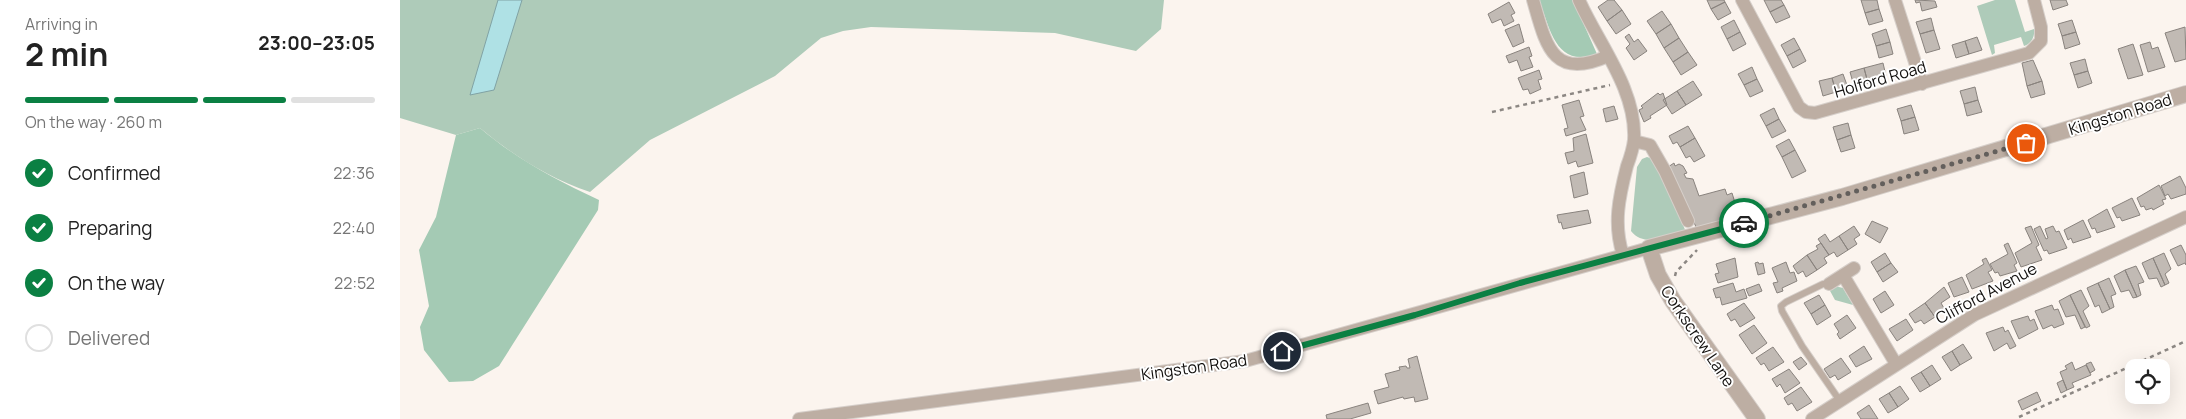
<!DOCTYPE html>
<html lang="en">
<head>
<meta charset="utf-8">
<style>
  body { margin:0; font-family:Manrope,sans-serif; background:#f6f6f6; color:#222; height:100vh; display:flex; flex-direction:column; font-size:19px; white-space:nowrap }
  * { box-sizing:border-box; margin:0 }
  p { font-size:16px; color:#767676 }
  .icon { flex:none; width:28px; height:28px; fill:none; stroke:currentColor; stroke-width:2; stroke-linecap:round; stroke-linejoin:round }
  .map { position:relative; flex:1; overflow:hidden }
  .sheet { display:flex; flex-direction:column; background:#fff; width:400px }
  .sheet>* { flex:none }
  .fabs { position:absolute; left:1725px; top:359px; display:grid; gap:10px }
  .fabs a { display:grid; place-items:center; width:45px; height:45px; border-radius:10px; background:#fff; box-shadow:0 5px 20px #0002; font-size:25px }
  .pin { position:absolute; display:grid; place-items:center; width:42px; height:42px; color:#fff; margin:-21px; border:2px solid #fff; border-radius:50%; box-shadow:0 1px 5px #0007 }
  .courier { position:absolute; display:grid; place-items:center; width:50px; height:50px; margin:-25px; border:4px solid #0b8043; border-radius:50%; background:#fff; color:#222; box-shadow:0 1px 6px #0007 }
  .headline em { font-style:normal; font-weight:700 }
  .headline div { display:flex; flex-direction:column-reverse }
  .headline { display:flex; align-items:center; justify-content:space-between; height:85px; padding:0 25px }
  h1 { font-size:32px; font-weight:700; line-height:38px }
  .bar { display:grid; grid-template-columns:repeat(4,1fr); gap:8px 5px; align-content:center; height:60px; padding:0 25px }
  .bar i { height:6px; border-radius:4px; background:#e0e0e0 }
  .bar .on { background:#0b8043 }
  .bar p { grid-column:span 4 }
  ol { padding:0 25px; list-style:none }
  li { display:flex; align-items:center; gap:15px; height:55px }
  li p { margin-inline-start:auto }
  li .icon { padding:5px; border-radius:50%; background:#0b8043; color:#fff; stroke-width:4 }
  li:last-child { color:#767676 }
  li i { width:28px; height:28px; border:2px solid #e0e0e0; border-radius:50% }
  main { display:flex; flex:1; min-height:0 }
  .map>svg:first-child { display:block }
  .green { fill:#aecbb9 }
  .forest { fill:#a4cab4 }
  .water { fill:#afe1e5; stroke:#80a2a4 }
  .building { fill:#c1bab4; stroke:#89837e }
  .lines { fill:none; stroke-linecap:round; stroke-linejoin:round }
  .service-casing { stroke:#d6cfca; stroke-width:8 }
  .minor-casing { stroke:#d6cfca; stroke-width:14 }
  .tertiary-casing { stroke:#d6cfca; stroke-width:18 }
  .path { stroke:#8c8783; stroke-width:2.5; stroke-dasharray:4 4; stroke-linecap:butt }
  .service { stroke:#bdaea3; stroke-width:6 }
  .minor { stroke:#bdaea3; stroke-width:12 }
  .tertiary { stroke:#bdaea3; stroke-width:16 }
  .done { stroke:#635f5c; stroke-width:5; stroke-dasharray:0 9 }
  .route { stroke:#0b8043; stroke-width:6 }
  .labels { text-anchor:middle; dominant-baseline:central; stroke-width:4; stroke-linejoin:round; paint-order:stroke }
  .street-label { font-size:16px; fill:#110f0d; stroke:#fff }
</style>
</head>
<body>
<main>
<section class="sheet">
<div class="headline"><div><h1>2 min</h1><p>Arriving in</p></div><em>23:00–23:05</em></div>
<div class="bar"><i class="on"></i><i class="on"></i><i class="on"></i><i></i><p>On the way · 260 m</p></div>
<ol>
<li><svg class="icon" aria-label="check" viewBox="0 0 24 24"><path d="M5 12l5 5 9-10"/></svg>Confirmed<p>22:36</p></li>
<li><svg class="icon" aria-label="check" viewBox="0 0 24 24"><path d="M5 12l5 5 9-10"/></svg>Preparing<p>22:40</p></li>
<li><svg class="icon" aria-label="check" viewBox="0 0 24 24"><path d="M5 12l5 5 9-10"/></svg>On the way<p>22:52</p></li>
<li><i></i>Delivered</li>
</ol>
</section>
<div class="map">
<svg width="1786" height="419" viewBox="0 0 1786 419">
  <rect width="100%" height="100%" fill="#fbf4ee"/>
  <path class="green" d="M0 0H764L761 29 736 51 655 33 471 27 443 31 421 38 375 76 250 140 190 192C148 178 114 156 80 128L56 135 0 118Z
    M1595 0H1615L1625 32 1634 29C1635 37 1631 44 1624 46L1621 37 1594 45 1595 53 1592 55 1577 6Z
    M1247 157 1253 159 1259 168 1286 232C1269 236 1244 248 1231 231L1237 167 1242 159Z
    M1435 286 1443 288 1453 305 1435 300 1429 289Z"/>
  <path class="forest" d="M1139 0H1173L1197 54C1156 68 1151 31 1139 0Z
    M80 128C118 160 154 179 199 200L198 210 99 366 73 381 49 382 24 350 20 327 29 306 19 250 36 217 56 135Z"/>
  <path class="water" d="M98 0H122L94 90 70 95Z"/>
  <path class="building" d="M1208 0H1214L1222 10 1207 21 1198 7Z
    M1307 0H1324L1325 2 1311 9Z
    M1364 0H1381L1384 5 1370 12Z
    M1461 0H1477L1479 9 1465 13Z
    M1515 0 1535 1 1537 7 1522 11 1520 2 1516 3Z
    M1650 0H1666L1668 5 1653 10Z
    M1109 2 1115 13 1111 15 1114 21 1104 26 1101 19 1092 23 1088 14Z
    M1325 2 1331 13 1318 20 1311 9Z
    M1384 5 1390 17 1376 23 1370 12Z
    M1479 9 1483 21 1469 25 1465 13Z
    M1222 10 1231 24 1216 34 1207 21Z
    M1262 11 1271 24 1256 34 1247 21Z
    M1531 18 1534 30 1520 34 1516 22Z
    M1334 20 1340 32 1327 39 1321 27Z
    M1672 20 1676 32 1662 36 1658 24Z
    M1119 24 1124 42 1113 47 1105 30Z
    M1271 24 1279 38 1264 48 1256 34Z
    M1785 27 1786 59 1775 62 1765 33Z
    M1486 29 1490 42 1476 46 1472 34Z
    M1534 30 1540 49 1526 53 1520 34Z
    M1340 32 1346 44 1333 51 1327 39Z
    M1676 32 1680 44 1665 49 1662 36Z
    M1229 34 1234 42 1238 39 1247 51 1234 60 1226 48 1230 44 1225 37Z
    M1577 37 1582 50 1569 54 1565 41Z
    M1279 38 1288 52 1273 62 1264 48Z
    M1394 38 1400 49 1387 56 1381 45Z
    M1565 41 1569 54 1556 58 1552 45Z
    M1490 42 1493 54 1479 58 1476 46Z
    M1750 42 1752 49 1758 47 1765 67 1748 72 1740 45Z
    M1733 44 1743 75 1728 79 1718 49Z
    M1129 47 1132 56 1129 57 1133 67 1121 71 1117 60 1109 63 1106 56Z
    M1400 49 1406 61 1393 68 1387 56Z
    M1288 52 1297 65 1281 75 1273 62Z
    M1685 59 1688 71 1674 75 1670 63Z
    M1633 60 1642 81 1627 86 1622 63Z
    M1483 63 1486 76 1468 83 1464 68Z
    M1352 67 1357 79 1344 85 1338 74Z
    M1464 68 1468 83 1454 86 1450 72Z
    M1139 70 1142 79 1138 80 1141 89 1130 94 1128 89 1123 90 1118 78Z
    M1688 71 1692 83 1678 88 1674 75Z
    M1443 74 1448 88 1436 92 1432 78Z
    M1432 78 1436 92 1423 96 1419 81Z
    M1357 79 1363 91 1350 97 1344 85Z
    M1293 81 1302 95 1286 105 1277 91Z
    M1642 81 1645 94 1631 98 1627 86Z
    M1575 87 1578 100 1564 104 1560 91Z
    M1277 91 1286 105 1272 114 1263 100Z
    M1258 93 1260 95 1263 93 1267 105 1250 116 1251 118 1244 122 1239 110 1243 108 1241 106Z
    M1179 100 1184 116 1180 117 1186 130 1166 136 1164 129 1168 128 1162 105Z
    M1578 100 1582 112 1567 116 1564 104Z
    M1511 105 1515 117 1501 121 1497 109Z
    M1214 106 1218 119 1206 122 1203 109Z
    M1374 108 1379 119 1366 126 1360 115Z
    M1515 117 1519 130 1504 134 1501 121Z
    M1379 119 1386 131 1372 138 1366 126Z
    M1448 123 1451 135 1437 140 1433 127Z
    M1288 126 1295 138 1280 147 1277 142 1273 144 1269 136Z
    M1186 134 1193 163 1178 167 1176 161 1168 164 1165 153 1174 151 1173 138Z
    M1451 135 1455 148 1441 152 1437 140Z
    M1295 138 1305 156 1294 162 1290 156 1286 158 1280 147Z
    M1389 139 1395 150 1382 157 1376 146Z
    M1395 150 1406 171 1392 178 1382 157Z
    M1274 163 1275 166 1279 164 1283 166 1287 173 1284 174 1286 178 1293 179 1299 196 1325 189 1327 195 1332 193 1336 206 1330 207 1333 219 1297 229 1268 167Z
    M1184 172 1188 194 1174 198 1170 176Z
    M1780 176 1786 188V194L1771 199 1768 194 1765 196 1761 186Z
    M1759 185 1766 199 1762 200 1764 204 1753 210 1752 208 1746 210 1744 206 1741 207 1737 198Z
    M1732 198 1740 215 1722 221 1720 217 1717 218 1712 208Z
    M1707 209 1715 227 1697 233 1695 228 1692 229 1688 220Z
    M1188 210 1191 223 1163 229 1161 222 1159 223 1157 215Z
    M1683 220 1691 237 1673 243 1671 238 1668 240 1664 230Z
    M1472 221 1488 228 1480 243 1465 234Z
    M1454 226 1460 235 1454 239 1457 244 1448 250 1439 236Z
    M1631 226 1639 245 1636 247 1642 260 1621 267 1615 253 1632 243 1625 228Z
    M1640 226 1646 239 1648 238 1645 229 1653 226 1656 232 1659 231 1667 248 1649 254 1647 250 1644 251 1634 229Z
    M1425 234 1430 242 1439 236 1448 250 1437 257 1434 252 1429 255 1418 239Z
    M1421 243 1429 255 1424 258 1427 263 1417 270 1407 255 1418 249 1416 246Z
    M1608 243 1617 263 1614 265 1617 271 1600 276 1598 272 1595 273 1590 264 1608 254 1604 245Z
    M1781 245 1786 255V265L1785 263 1778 266 1770 250Z
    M1485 253 1491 263 1477 272 1471 262Z
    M1764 253 1771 269 1765 274 1769 283 1765 285 1753 258Z
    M1407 255 1417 270 1406 277 1403 271 1398 274 1393 266Z
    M1335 258 1338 277 1318 283 1315 274 1319 273 1316 264Z
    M1586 258 1592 270 1588 272 1593 281 1572 289 1566 275 1584 264 1582 260Z
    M1753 258 1765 285 1761 287 1757 278 1749 279 1742 263Z
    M1358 262 1359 264 1363 263 1365 273 1358 275 1355 263Z
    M1386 262 1390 273 1394 272 1397 281 1382 288 1383 291 1377 293 1373 283 1378 282 1372 268Z
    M1491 263 1498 272 1483 282 1477 272Z
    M1736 266 1744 282 1738 284 1741 295 1737 297 1725 270Z
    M1725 270 1737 297 1733 298 1729 290 1721 292 1714 276Z
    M1562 277 1569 292 1554 297 1548 283Z
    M1709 278 1716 294 1711 296 1714 307 1710 309 1698 283Z
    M1333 283 1336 292 1344 289 1347 298 1322 305 1320 297 1316 298 1313 289Z
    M1698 283 1710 309 1702 313 1699 305 1695 307 1687 288Z
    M1359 284 1362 291 1349 296 1346 289Z
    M1544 287 1550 297 1541 303 1545 310 1535 317 1525 303Z
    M1681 290 1689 306 1683 311 1690 326 1686 328 1670 295Z
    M1485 291 1494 305 1481 313 1473 299Z
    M1419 295 1425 305 1411 314 1404 303Z
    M1670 295 1685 327 1681 329 1675 315 1666 317 1659 301Z
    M1344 303 1355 318 1340 327 1335 319 1331 321 1327 314Z
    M1525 303 1535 317 1524 324 1521 320 1515 323 1509 314Z
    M1425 305 1431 316 1417 325 1411 314Z
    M1652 305 1654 310 1658 309 1664 324 1654 328 1652 325 1643 329 1635 311Z
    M1447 315 1456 328 1440 339 1437 334 1439 332 1434 324Z
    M1628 316 1630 321 1634 319 1638 329 1619 339 1611 321Z
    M1506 319 1513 330 1497 341 1489 329Z
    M1354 325 1367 343 1352 354 1339 335Z
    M1603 327 1605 332 1608 330 1616 346 1610 349 1607 343 1594 351 1586 333Z
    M1563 344 1572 358 1560 365 1552 351Z
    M1464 346 1472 359 1456 367 1449 356Z
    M1373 347 1384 362 1369 371 1364 363 1361 365 1356 358Z
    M1552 351 1560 365 1551 371 1542 357Z
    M1017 356 1028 399 1015 402 1014 397 1004 399 1003 397 978 404 974 391 989 387 985 374 1000 370 999 367 1006 366 1007 368H1010L1008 359Z
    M1401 357 1407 364 1399 370 1393 362Z
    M1441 358 1451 372 1438 380 1435 375 1430 378 1424 369Z
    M1672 362 1675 370 1686 365 1691 375 1672 383 1674 387 1667 390 1660 372 1667 369 1665 366Z
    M1691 362 1695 370 1690 373 1686 364Z
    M1532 365 1541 379 1530 386 1521 372Z
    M1389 369 1400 383 1385 393 1380 384 1377 387 1372 379Z
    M1521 372 1530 386 1520 392 1511 378Z
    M1663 380 1667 390 1661 393 1657 383Z
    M1500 386 1509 399 1498 407 1489 393Z
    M1401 387 1412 402 1397 411 1392 403 1388 405 1384 398Z
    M1637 392 1641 401 1622 410 1618 401Z
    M1489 393 1498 407 1488 413 1479 399Z
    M968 403 971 413 950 419H927L926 415Z
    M1469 405 1478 419H1461L1457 413Z"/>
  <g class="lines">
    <defs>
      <path id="service" d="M1429 284H1423L1386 302 1381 306 1382 311 1402 346 1440 401"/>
      <path id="minor" d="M1133 0C1146 45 1152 81 1208 56
        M1179 0C1198 43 1237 90 1234 140 1233 149 1230 158 1227 166 1219 197 1213 224 1223 255
        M1342 0 1399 107 1406 112 1415 113 1629 53 1641 41V27L1634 0
        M1495 0 1522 84
        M1234 141 1250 145 1265 171 1288 221
        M1443 275 1496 364
        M1429 284 1454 268
        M399 419 845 361 1249 248
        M1412 419 1574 315 1786 217"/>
      <path id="tertiary" d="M1357 419 1273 301 1258 275 1249 248 1442 197 1786 94"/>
    </defs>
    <use href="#service" class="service-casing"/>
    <use href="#minor" class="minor-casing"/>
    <use href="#tertiary" class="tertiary-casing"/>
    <path class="path" d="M1092 112 1210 85
      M1275 276 1276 272 1297 250
      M1619 417 1786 341"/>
    <use href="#service" class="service"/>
    <use href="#minor" class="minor"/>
    <use href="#tertiary" class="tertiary"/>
  </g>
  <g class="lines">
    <path class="done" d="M1344 223 1626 143"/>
    <path class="route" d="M882 351 1015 315 1120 283 1344 223"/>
  </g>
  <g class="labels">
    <g class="street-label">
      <text transform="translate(1480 79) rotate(-16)">Holford Road</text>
      <text transform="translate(1720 114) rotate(-17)">Kingston Road</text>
      <text transform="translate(1586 293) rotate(-28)">Clifford Avenue</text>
      <text transform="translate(1298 336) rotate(56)">Corkscrew Lane</text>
      <text transform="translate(794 367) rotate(-8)">Kingston Road</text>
    </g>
  </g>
</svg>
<div class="fabs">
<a><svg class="icon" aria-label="locate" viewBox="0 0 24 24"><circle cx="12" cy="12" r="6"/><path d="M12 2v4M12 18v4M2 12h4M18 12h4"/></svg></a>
</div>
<div class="pin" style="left:1626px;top:143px;background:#ea580c"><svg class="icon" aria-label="bag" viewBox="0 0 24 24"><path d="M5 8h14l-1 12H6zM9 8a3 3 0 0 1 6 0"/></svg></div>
<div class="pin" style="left:882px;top:351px;background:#1f2937"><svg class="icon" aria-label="home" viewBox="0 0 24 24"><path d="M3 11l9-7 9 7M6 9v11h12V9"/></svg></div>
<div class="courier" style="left:1344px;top:223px"><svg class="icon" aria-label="car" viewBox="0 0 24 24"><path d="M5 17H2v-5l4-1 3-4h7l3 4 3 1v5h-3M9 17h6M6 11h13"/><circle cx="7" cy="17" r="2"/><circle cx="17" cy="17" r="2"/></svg></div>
</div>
</main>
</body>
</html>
